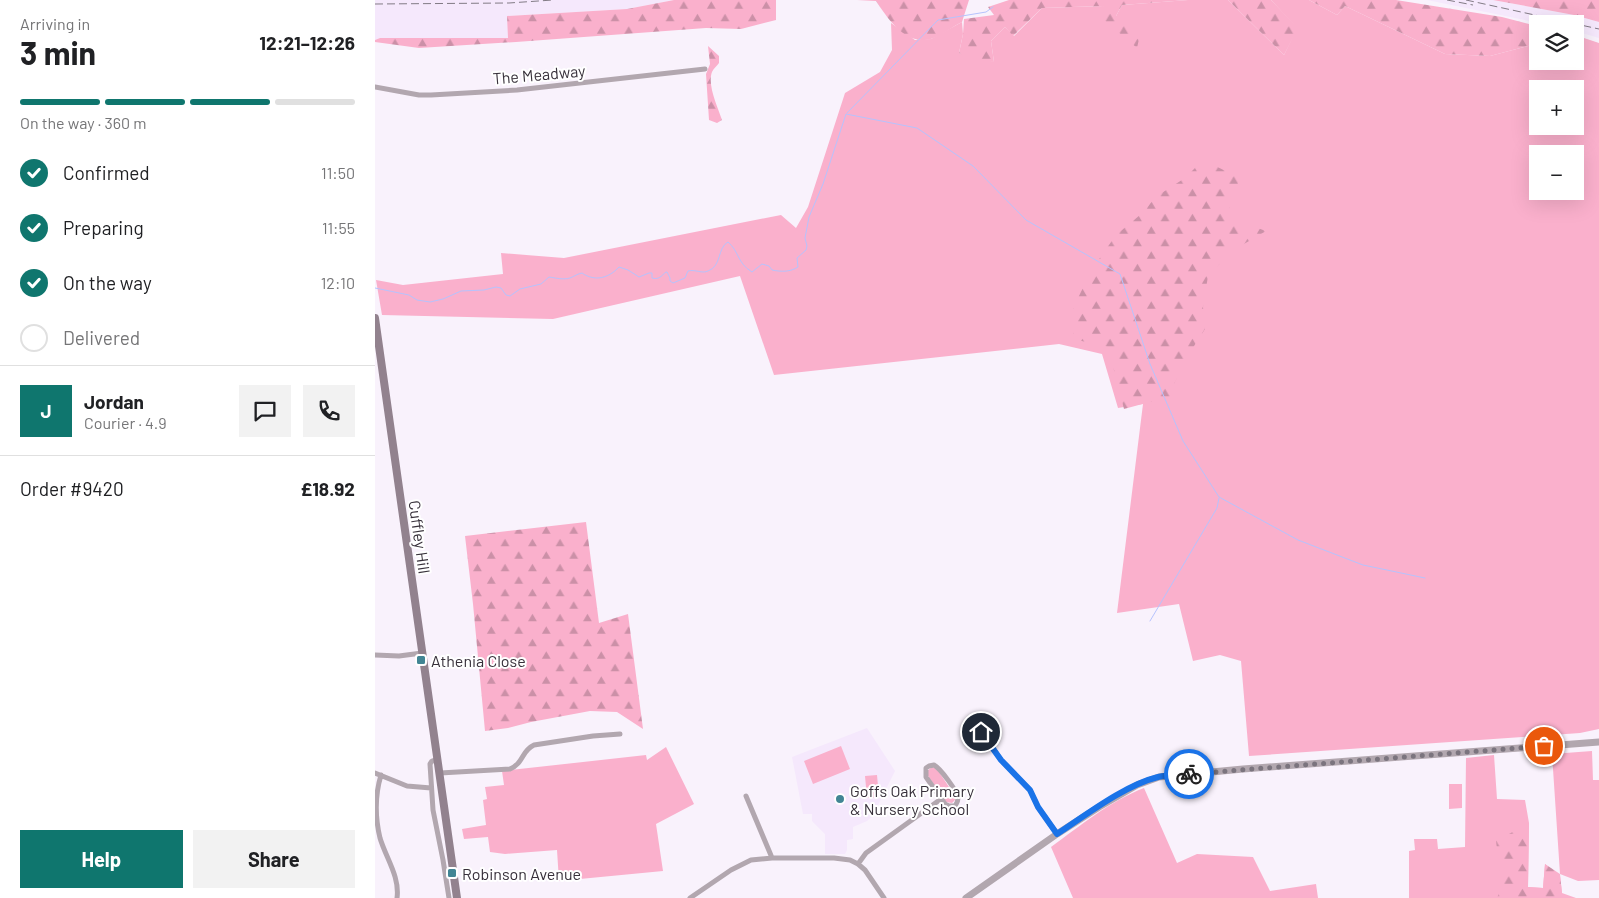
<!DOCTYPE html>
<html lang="en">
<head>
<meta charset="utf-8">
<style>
  body { margin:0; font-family:Barlow,sans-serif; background:#f2f2f2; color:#202124; height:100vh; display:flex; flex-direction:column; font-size:19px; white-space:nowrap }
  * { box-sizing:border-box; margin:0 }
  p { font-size:16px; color:#757577 }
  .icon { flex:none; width:28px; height:28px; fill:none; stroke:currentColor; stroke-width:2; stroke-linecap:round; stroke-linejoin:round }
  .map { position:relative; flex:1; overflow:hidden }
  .panel { display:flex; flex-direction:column; background:#fff; width:375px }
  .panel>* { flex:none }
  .fabs { position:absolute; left:1154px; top:15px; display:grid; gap:10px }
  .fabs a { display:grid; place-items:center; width:55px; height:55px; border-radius:0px; background:#fff; box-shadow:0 5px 20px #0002; font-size:25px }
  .pin { position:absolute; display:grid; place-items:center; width:42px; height:42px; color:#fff; margin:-21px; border:2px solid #fff; border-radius:50%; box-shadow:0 1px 5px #0007 }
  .courier { position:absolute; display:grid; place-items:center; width:50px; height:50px; margin:-25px; border:4px solid #1a73e8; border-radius:50%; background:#fff; color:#222; box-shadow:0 1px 6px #0007 }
  .head em { font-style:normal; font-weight:700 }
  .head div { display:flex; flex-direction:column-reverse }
  .head { display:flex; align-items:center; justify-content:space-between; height:85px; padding:0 20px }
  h1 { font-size:32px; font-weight:700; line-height:38px }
  .bar { display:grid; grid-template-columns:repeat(4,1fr); gap:8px 5px; align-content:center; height:60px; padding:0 20px }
  .bar i { height:6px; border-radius:4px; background:#e0e0e0 }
  .bar .current { background:#0f766e }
  .bar p { grid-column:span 4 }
  .line { display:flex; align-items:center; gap:12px; padding:0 20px; border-top:1px solid #e0e0e0 }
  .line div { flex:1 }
  .round { display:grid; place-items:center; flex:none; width:52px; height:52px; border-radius:0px; background:#f2f2f2 }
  ol { padding:0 20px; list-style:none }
  li { display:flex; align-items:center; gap:15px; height:55px }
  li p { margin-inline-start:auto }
  li .icon { padding:5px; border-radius:50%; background:#0f766e; color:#fff; stroke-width:4 }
  li:last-child { color:#757577 }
  li i { width:28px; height:28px; border:2px solid #e0e0e0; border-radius:50% }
  .cta { display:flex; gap:10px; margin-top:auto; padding:10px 20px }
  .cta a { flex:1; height:58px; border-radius:0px; background:#0f766e; color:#fff; font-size:20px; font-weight:700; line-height:58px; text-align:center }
  .cta a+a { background:#f2f2f2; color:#202124 }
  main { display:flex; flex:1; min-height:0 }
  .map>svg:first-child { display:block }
  .built { fill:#f5e8fc }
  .green { fill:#fab0cc; fill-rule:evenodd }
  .forest { fill:url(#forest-firs) }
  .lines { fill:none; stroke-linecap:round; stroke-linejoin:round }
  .stream { stroke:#b6c3fd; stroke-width:1 }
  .minor { stroke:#b2a7af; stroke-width:5 }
  .tertiary { stroke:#b2a7af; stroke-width:7 }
  .secondary { stroke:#92828e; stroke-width:8 }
  .rail { stroke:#827b85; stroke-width:1; stroke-dasharray:8 4; stroke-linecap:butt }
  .done { stroke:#7b747e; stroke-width:5; stroke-dasharray:0 9 }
  .route { stroke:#1a73e8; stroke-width:6 }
  .poi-dot { fill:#418594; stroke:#fff; stroke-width:2 }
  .labels { text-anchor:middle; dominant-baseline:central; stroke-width:4; stroke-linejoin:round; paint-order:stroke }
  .street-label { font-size:16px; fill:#37303a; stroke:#fff }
  .poi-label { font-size:16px; fill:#37303a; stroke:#fff; text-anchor:start }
</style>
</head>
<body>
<main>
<section class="panel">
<div class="head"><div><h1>3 min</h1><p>Arriving in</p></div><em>12:21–12:26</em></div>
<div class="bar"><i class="current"></i><i class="current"></i><i class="current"></i><i></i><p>On the way · 360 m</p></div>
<ol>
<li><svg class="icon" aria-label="check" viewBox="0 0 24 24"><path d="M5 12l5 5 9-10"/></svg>Confirmed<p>11:50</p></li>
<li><svg class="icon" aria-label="check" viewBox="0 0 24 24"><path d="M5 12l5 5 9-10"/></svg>Preparing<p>11:55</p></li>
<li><svg class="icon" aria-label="check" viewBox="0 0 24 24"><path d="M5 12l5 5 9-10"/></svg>On the way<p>12:10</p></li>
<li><i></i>Delivered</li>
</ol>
<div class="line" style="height:90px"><b class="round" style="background:#0f766e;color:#fff">J</b><div><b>Jordan</b><p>Courier · 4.9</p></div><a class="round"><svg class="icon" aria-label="chat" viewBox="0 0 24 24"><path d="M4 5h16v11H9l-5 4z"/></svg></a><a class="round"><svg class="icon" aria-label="phone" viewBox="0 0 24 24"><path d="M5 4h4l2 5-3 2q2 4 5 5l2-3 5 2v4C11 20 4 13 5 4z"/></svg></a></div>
<div class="line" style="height:65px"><div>Order #9420</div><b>£18.92</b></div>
<div class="cta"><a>Help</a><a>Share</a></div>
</section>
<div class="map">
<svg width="1224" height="898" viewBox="0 0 1224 898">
  <defs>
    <pattern id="forest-firs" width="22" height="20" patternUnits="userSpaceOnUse" patternTransform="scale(1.25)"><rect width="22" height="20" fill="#fab0cc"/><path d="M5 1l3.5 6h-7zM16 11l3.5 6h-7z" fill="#cb90a7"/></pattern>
  </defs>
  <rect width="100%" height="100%" fill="#f9f2fc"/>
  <path class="built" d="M0 0H299L252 9 133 16 134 38H5L0 40Z
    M1052 0H1118L1199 15 1224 22V38L1200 31V24H1169Z
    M492 728 520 771 497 817 492 821 478 827V839L472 840V850L470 854H450V834L437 821V814H428L417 757Z"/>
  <path class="green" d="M813 0H853L909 55 922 28 896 0H934L962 15 970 6 1070 54 1115 56 1157 45 1162 50V61H1176L1184 68 1189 61H1200V45L1206 37 1224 43V729L1205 733 874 756 866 661 845 655 818 661 804 604 742 613 768 404 743 408 727 354 684 344 399 375 365 276 178 319 7 315 1 280 28 285 128 274 126 253 189 258 406 215 421 228 433 207 470 93 505 72 517 50 516 23 540 40 556 39 587 22 588 34 584 53 619 62 616 41 630 27 639 36 667 8 728 6 741 16 747 5ZM1162 89H1200V126H1162ZM1162 154H1200V191H1162Z
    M466 746 475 769 438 784 429 761Z
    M291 747 319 804 281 824 288 871 184 881 182 850 130 854 115 852 113 837 89 839 87 829 111 825 108 800 112 799 110 787 129 785 127 771 271 755 272 760Z
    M1217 751 1218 780H1224V880L1203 881 1185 874 1177 754Z
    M1119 755 1122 799 1150 800 1154 823 1153 887 1168 888 1170 864 1185 876 1187 893 1201 898H1034V851L1040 850 1039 839H1062L1063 849 1090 847 1091 758Z
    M557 767 562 769 580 796V800L577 803 571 802 553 776 552 771Z
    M502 775 504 797 492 798 490 776Z
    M1074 784H1087V808L1074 809Z
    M769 788 802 863 822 854 878 857 895 891 941 884 943 898H698L676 847C705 826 735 801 769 788Z"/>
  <path class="forest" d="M299 0H401V20L366 29 331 28 141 42 44 48 0 42V40L5 38H133L132 16 252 9Z
    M482 0H594L587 22C577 27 566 36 556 39 531 46 513 19 501 1Z
    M634 0H813L747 5 741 16 764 39 762 48 730 21 728 6 667 8 638 36 630 27 616 41 619 62 601 61 584 53 588 34 589 19 619 15 613 7Z
    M853 0H896L923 28 909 55Z
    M934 0H1021L1127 17 1162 26V50L1157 45 1115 56 1070 54 970 6 962 15Z
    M1118 0H1224V22L1199 15Z
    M333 46 344 56V63C342 66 338 69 337 72 332 85 343 108 347 120L342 123 334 120 331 74 335 64Z
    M828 160 865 178 851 217 891 231 857 251 833 276 828 307 830 329 810 360 798 386V413L782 400 749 409 733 347 698 339V309L715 272 741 235 765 215 782 196 810 178Z
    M211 522 224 623 253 614 268 729 242 712 215 711 156 722 133 728 110 731 98 604 90 536Z
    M1154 823 1153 887 1168 888 1170 864 1185 874 1187 893 1185 898H1122L1127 886 1121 841Z"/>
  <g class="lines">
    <path class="stream" d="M472 113 563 20 611 12 618 7
      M0 288 34 295 42 300 55 302 68 299 86 291 109 290 121 287 126 288 131 295 135 296 145 289 166 284 174 277C181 278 188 280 195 278 200 276 202 274 207 273 220 282 234 278 244 267L253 270 264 277 274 273H277V278C284 280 286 276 291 272H292L295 278V281L298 283 310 278 313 271C320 269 327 274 333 271 347 266 342 248 353 242 364 251 362 263 377 272L387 264 394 266 397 270C407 272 415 272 423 267L422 258 431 250 432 246 430 238 434 217 448 184 471 114 542 128 598 166 651 220 745 274 775 364 808 441 844 497 923 540 988 565 1050 578
      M775 621 842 508 844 498"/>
    <path class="minor" d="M0 87 44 95H56L142 90 330 69
      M0 655 24 656 47 653
      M607 732 626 760 655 790 663 807 682 834
      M63 759 57 761 55 764 58 810 68 860 74 898
      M559 765C565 768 583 792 583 798 583 802 582 803 580 806H574L570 804 551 777V768L554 766Z
      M0 773 32 786 56 788
      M65 773 135 769C149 763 146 751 159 745L218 736 245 734
      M6 775C0 795 0 817 5 838 11 858 25 877 22 898
      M371 796 395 853 397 858
      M483 864 491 853 566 799
      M315 898 356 870 376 860 397 858H459L475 860 483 864 490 870 509 898"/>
    <path class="tertiary" d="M591 898 682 834 724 807 762 785 784 777 868 769 1224 742"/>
    <path class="secondary" d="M0 318 82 898"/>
    <path class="rail" d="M1072 0 1098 5
      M1091 0 1224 29
      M0 4 134 3 178 0"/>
  </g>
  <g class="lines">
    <path class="done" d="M814 774 1169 746"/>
    <path class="route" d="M606 732 626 760 655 790 663 807 682 834C711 815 750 785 783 777 793 775 804 775 814 774"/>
  </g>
  <g class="poi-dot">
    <rect x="41" y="655" width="10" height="10" rx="2.5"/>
    <circle cx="465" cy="799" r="5"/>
    <rect x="72" y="868" width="10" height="10" rx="2.5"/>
  </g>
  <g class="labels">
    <g class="street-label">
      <text transform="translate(164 74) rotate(-5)">The Meadway</text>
      <text transform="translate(45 537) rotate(82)">Cuffley Hill</text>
    </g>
    <g class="poi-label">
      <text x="56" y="660">Athenia Close</text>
      <text x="475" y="790">Goffs Oak Primary<tspan x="475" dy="18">&amp; Nursery School</tspan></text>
      <text x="87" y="873">Robinson Avenue</text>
    </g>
  </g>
</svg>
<div class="fabs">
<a><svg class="icon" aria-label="layers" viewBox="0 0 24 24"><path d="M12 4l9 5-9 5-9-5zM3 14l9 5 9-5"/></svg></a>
<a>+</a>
<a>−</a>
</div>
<div class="pin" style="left:1169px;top:746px;background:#ea580c"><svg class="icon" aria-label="bag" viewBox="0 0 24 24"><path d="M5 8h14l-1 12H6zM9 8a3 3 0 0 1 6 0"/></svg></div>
<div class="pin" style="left:606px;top:732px;background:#1f2937"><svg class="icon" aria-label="home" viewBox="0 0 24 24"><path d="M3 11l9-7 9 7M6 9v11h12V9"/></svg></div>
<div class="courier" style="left:814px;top:774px"><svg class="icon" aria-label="bike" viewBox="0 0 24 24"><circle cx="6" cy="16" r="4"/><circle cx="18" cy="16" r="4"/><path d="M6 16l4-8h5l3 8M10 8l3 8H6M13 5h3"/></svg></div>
</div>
</main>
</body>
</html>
